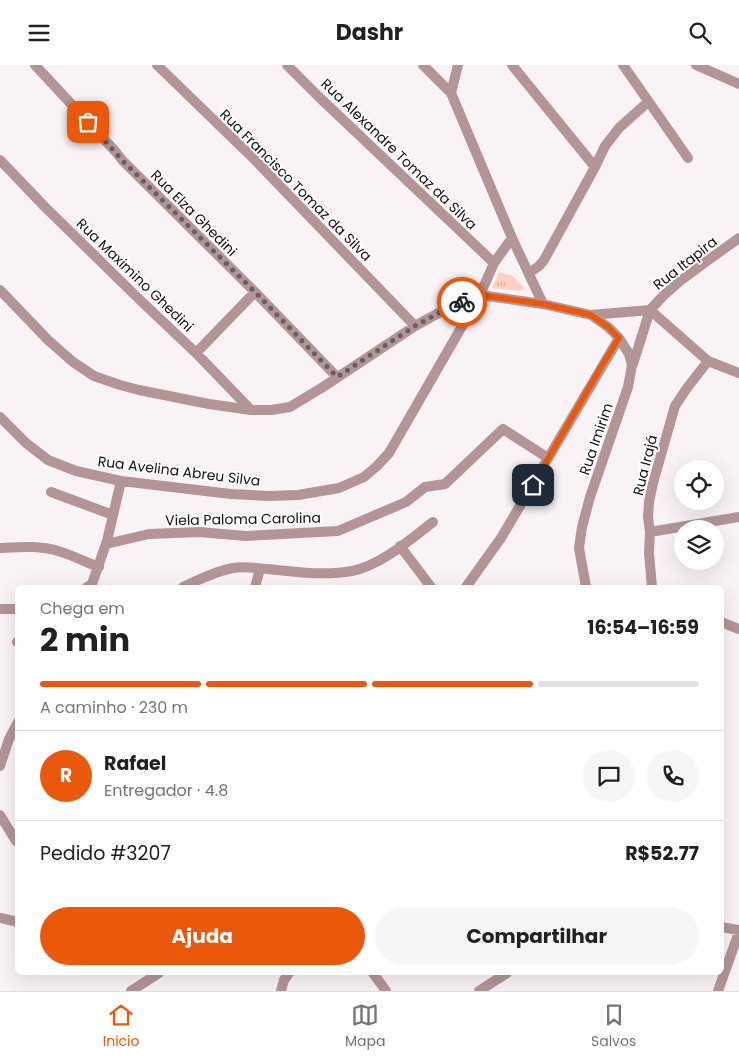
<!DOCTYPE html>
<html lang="pt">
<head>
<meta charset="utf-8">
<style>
  body { margin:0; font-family:Poppins,sans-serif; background:#f6f6f6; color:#202124; height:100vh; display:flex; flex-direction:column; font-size:19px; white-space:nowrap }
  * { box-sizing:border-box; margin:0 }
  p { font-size:16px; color:#757577 }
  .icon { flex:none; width:28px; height:28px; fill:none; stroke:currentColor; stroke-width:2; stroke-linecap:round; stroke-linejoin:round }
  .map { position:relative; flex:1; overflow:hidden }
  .details { position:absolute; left:15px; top:520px; width:709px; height:390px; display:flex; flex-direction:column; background:#fff; border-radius:8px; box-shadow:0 5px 20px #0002 }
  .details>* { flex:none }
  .buttons { position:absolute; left:674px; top:395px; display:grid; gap:10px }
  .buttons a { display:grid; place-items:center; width:50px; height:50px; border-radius:50%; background:#fff; box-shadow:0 5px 20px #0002; font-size:25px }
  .pin { position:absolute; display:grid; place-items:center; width:42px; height:42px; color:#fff; margin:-21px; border-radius:10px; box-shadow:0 2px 8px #0006 }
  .courier { position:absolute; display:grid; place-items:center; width:50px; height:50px; margin:-25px; border:4px solid #ea580c; border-radius:50%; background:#fff; color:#222; box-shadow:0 1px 6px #0007 }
  .head em { font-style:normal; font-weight:700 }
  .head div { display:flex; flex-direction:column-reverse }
  .head { display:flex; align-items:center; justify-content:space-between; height:85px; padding:0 25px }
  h1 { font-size:32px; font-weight:700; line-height:38px }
  .bar { display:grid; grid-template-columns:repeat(4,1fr); gap:8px 5px; align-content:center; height:60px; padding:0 25px }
  .bar i { height:6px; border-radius:4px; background:#e0e0e0 }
  .bar .on { background:#ea580c }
  .bar p { grid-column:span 4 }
  .line { display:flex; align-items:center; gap:12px; padding:0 25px; border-top:1px solid #e0e0e0 }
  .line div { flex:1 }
  .round { display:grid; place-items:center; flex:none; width:52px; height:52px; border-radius:26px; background:#f6f6f6 }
  .cta { display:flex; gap:10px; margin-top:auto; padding:10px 25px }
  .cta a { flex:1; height:58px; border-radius:30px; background:#ea580c; color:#fff; font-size:20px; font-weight:700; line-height:58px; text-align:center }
  .cta a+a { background:#f6f6f6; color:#202124 }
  header { display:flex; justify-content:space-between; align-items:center; height:65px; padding:0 25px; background:#fff; font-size:22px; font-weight:700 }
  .menu { display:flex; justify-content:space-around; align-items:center; height:70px; border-top:1px solid #e0e0e0; background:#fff; font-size:14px; color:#757577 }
  .menu a { display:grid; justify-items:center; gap:2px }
  .menu .on { color:#ea580c }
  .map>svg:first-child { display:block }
  .park { fill:url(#park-tufts) }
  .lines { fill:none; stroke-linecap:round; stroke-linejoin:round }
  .minor { stroke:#b39596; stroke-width:10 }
  .done { stroke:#646062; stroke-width:5; stroke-dasharray:0 9 }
  .route { stroke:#ea580c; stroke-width:6 }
  .labels { text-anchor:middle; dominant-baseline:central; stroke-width:4; stroke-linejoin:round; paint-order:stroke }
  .street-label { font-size:14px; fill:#141112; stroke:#fff }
</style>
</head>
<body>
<header><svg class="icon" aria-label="menu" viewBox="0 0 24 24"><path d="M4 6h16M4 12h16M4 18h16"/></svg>Dashr<svg class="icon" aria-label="search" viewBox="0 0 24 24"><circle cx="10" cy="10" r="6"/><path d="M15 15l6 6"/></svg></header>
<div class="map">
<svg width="739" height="926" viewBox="0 0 739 926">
  <defs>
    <pattern id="park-tufts" width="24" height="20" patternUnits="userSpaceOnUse" patternTransform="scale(1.25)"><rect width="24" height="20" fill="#fdd1c1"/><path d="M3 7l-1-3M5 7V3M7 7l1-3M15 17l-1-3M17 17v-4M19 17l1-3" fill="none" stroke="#d8b2a5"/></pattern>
  </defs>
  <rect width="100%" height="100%" fill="#f9f3f6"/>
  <path class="park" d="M499 207 513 211 524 223 521 226 492 223Z"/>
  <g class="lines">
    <path class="minor" d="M35 0 115 86 123 96 255 227 337 312
      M157 0 254 94 415 261
      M287 0 318 31 494 198
      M423 0 451 28 512 173 543 239
      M512 0 595 102
      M623 0 688 93
      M696 0 739 19
      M451 28 458 0
      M0 95 45 142 140 235 196 288 251 345
      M529 208 539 201 544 195 595 102 605 81 619 63 648 37
      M0 225 48 275 73 297 94 311 120 320 139 325 209 339 251 345H271L290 342 323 322 415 261 455 239 480 230 543 239 591 250 650 245
      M650 245 708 296 739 308
      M196 288 255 227
      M633 299 650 245 663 231 680 216 707 196 739 173
      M0 352 26 378 48 395 76 406 121 416 231 429 268 431 298 430 339 423 364 412 377 401 389 388 480 230 494 198 512 173
      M51 427 113 450
      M650 467 739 452
      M106 479 149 469 199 467 246 471 338 466 406 437 425 422 445 419 503 364 548 393
      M400 481 431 522
      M0 483C19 482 40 480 58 486 72 490 85 497 99 502
      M87 522 92 519 107 476 121 416
      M183 522C199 515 215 506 233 503 244 501 256 503 267 504 295 507 324 511 352 506 380 501 411 474 433 457
      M255 522 260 504
      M466 522 501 473 619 273
      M586 522 579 483 582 462 590 432 628 322 632 300 629 289 619 273 608 262 591 250
      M652 522 649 488 650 467 648 452 649 437 653 418 675 341 687 323 708 296
      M0 544H18
      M721 557 739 564
      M17 577H18
      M0 701 9 674 18 657
      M0 750 16 776 18 777
      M0 853 18 857
      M721 862 739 865
      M373 908 386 926
      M131 926 159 908
      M281 926 284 915 289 908
      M479 926 507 908
      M718 926 739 867"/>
  </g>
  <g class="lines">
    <path class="done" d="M88 57 123 96 255 227 337 312 415 261 446 244 462 237"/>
    <path class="route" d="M462 237 480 230 543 239 591 250 608 262 619 273 601 302 533 420"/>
  </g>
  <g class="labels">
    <g class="street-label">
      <text transform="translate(399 89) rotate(44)">Rua Alexandre Tomaz da Silva</text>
      <text transform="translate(296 120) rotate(45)">Rua Francisco Tomaz da Silva</text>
      <text transform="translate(194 148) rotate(45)">Rua Elza Ghedini</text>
      <text transform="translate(685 198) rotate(-38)">Rua Itapira</text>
      <text transform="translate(135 210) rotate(44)">Rua Maximino Ghedini</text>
      <text transform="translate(596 374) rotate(-71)">Rua Imirim</text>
      <text transform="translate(645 400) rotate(-76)">Rua Irajá</text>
      <text transform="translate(179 406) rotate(7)">Rua Avelina Abreu Silva</text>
      <text transform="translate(243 454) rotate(-1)">Viela Paloma Carolina</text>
    </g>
  </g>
</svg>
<div class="buttons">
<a><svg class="icon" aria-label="locate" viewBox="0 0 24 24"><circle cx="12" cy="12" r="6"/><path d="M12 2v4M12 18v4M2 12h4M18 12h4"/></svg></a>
<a><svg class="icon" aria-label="layers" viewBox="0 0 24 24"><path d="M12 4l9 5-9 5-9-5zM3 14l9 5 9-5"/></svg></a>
</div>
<div class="pin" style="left:88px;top:57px;background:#ea580c"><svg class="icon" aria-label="bag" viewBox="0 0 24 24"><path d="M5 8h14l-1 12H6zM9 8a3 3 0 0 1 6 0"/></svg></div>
<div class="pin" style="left:533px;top:420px;background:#1f2937"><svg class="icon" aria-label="home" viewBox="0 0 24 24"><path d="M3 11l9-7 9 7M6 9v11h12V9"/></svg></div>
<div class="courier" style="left:462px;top:237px"><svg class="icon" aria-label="bike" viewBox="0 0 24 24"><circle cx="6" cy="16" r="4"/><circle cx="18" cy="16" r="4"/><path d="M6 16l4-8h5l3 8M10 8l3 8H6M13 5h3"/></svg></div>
<section class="details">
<div class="head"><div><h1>2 min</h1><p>Chega em</p></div><em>16:54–16:59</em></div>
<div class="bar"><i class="on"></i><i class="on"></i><i class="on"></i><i></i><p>A caminho · 230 m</p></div>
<div class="line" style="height:90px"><b class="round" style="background:#ea580c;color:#fff">R</b><div><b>Rafael</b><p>Entregador · 4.8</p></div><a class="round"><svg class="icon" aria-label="chat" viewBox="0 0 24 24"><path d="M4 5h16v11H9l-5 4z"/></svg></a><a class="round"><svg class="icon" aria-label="phone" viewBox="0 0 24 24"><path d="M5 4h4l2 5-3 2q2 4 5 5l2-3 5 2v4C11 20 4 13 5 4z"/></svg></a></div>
<div class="line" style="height:65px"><div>Pedido #3207</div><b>R$52.77</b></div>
<div class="cta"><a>Ajuda</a><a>Compartilhar</a></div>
</section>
</div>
<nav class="menu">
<a class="on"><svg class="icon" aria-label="home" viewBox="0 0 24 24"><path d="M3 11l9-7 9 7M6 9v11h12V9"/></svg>Início</a>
<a><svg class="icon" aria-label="map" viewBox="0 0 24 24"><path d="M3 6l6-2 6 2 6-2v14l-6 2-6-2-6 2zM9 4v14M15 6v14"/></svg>Mapa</a>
<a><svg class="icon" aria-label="saved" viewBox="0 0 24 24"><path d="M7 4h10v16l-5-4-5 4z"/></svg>Salvos</a>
</nav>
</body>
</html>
